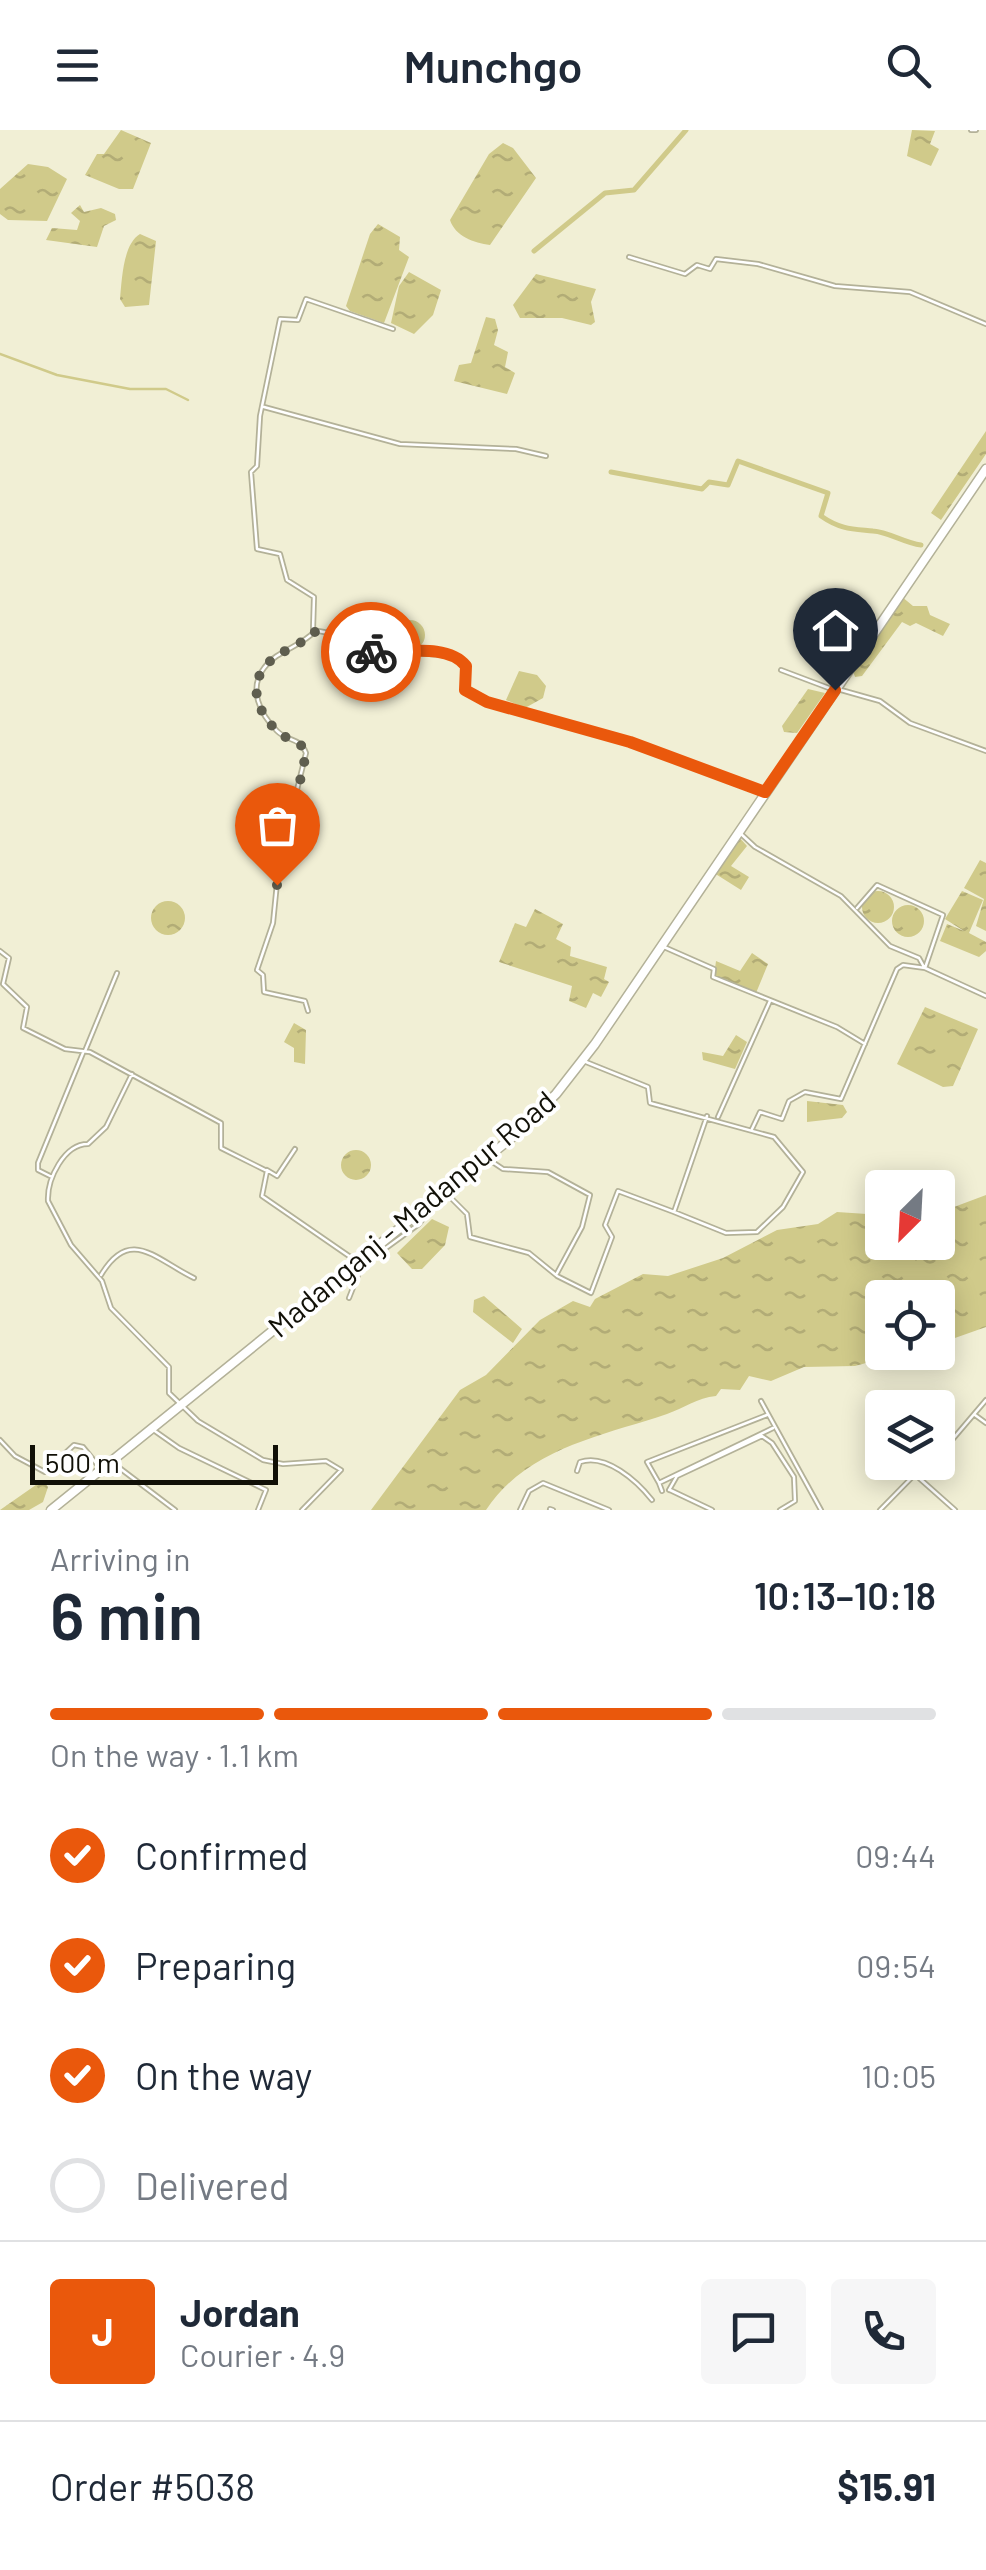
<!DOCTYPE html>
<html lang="en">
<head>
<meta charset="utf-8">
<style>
  body { margin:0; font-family:Barlow,sans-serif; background:#f6f6f7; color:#1f2937; height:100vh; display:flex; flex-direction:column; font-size:38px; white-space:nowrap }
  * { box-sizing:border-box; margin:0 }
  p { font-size:32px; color:#747a83 }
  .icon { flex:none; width:55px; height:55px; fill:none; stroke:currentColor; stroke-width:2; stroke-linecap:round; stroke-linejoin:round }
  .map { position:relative; height:1380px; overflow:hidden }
  .panel { display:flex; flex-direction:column; background:#fff; flex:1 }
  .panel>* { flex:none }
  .needle { width:65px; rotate:204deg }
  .controls { position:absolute; left:865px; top:1040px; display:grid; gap:20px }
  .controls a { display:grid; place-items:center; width:90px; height:90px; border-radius:10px; background:#fff; box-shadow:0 5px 25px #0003; font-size:50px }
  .scale { position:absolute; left:30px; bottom:25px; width:248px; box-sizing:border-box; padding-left:10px; border:5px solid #111007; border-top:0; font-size:28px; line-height:35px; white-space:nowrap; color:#111007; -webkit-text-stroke:8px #fff; paint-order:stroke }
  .pin { position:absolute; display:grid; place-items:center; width:85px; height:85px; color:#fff; margin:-102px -42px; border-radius:50% 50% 50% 0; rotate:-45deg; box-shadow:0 0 10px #0007 }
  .pin .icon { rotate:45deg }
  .courier { position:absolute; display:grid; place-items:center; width:100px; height:100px; margin:-50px; border:8px solid #ea580c; border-radius:50%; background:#fff; color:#222; box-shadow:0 2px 12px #0007 }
  .head em { font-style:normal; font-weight:600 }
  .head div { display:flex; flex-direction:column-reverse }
  .head { display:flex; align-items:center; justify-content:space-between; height:170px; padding:0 50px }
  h1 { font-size:65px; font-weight:600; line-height:75px }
  .bar { display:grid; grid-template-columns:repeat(4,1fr); gap:15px 10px; align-content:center; height:120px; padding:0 50px }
  .bar i { height:12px; border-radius:8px; background:#e0e1e3 }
  .bar .selected { background:#ea580c }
  .bar p { grid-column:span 4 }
  .line { display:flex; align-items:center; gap:25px; padding:0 50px; border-top:2px solid #e0e1e3 }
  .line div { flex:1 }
  .round { display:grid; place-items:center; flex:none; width:105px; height:105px; border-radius:10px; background:#f6f6f7 }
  ol { padding:0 50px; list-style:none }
  li { display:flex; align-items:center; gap:30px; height:110px }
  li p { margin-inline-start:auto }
  li .icon { padding:10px; border-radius:50%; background:#ea580c; color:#fff; stroke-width:4 }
  li:last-child { color:#747a83 }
  li i { width:55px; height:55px; border:5px solid #e0e1e3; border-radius:50% }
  header { display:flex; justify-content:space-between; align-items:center; height:130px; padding:0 50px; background:#fff; font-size:45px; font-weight:600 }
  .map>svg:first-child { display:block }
  .water { fill:url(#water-ripples) }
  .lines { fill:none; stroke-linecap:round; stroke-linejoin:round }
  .stream { stroke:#d0ca8a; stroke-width:2.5 }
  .canal { stroke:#d0ca8a; stroke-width:5 }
  .minor-casing { stroke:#b3b198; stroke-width:6 }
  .primary-casing { stroke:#b3b198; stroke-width:11 }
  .minor { stroke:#fff; stroke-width:2.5 }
  .primary { stroke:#fff; stroke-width:8 }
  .done { stroke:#5f5e4f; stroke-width:10; stroke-dasharray:0 18 }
  .route { stroke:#ea580c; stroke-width:12 }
  .labels { text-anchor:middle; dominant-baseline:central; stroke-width:8; stroke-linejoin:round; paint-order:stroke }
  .street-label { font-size:30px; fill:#111007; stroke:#fff }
</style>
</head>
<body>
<header><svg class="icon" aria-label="menu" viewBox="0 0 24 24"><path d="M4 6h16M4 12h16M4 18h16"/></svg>Munchgo<svg class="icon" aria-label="search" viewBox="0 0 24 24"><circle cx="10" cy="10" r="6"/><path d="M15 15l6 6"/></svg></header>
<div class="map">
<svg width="986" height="1380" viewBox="0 0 986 1380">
  <defs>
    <pattern id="water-ripples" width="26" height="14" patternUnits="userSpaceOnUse" patternTransform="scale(2.5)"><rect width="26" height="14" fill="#d0ca8a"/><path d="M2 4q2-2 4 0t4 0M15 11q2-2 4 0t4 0" fill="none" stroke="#b2ac76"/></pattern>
  </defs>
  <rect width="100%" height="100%" fill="#f1efd5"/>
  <path class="water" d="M121 0 151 13 133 59H119L85 45 97 24H104Z
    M912 0 935 1 930 14 939 19 931 36 907 26Z
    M503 13 513 18 536 48 490 115C474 113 455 106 450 90L489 24Z
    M28 34 48 37 67 49 47 91 8 90 0 84V59Z
    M80 75 84 82 101 78 115 84 116 90 104 96 97 117 46 110 52 98 77 100 80 91 71 83Z
    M378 94 400 107 399 120 409 127 384 193 350 181 346 176 370 104Z
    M140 104 156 111 149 175 125 177 120 169C122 149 123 114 140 104Z
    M409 142 441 160 433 185 414 204 391 193 399 156Z
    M536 144 596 159 591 172 595 192 591 195 562 188H520L513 175Z
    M486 187 495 189 498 200 494 215 508 222 505 237 515 243 507 264 454 251 459 235 471 233Z
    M986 301V324L941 390 931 383Z
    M901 466 913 476H927L930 485 950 494 943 506 916 493 910 496 902 492 862 546 855 547 852 538Z
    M808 474 823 481 813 509 797 499Z
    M869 479 874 488 839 537 833 536 831 531Z
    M395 505a15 15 0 1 1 30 0a15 15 0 1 1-30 0Z
    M324 525a15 15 0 1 1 30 0a15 15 0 1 1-30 0Z
    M519 541 537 545 546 556 543 568 525 578 506 570Z
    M808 559 825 563 797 603 784 602 782 596Z
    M739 707 747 716 731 736 749 747 741 760 714 743Z
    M980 730 986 733V801L976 796 984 769 964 758Z
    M962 761 983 770 969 803 986 812V821L979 827 940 811 947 794 964 801 945 789Z
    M862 777a16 16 0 1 1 32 0a16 16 0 1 1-32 0Z
    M151 788a17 17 0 1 1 34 0a17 17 0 1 1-34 0Z
    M892 791a16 16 0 1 1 32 0a16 16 0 1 1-32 0Z
    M535 779 563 794 556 809 571 817 570 826 607 837 604 849 609 852 601 867 593 863 586 878 569 871 572 856 499 832 515 793 526 797Z
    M752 823 768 834 756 863 714 846 716 831 740 841Z
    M925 877 978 899 953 956 943 957 897 934Z
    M294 893 306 900 305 934 294 932V918L284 912Z
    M736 905 747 912 735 939 703 930 702 922 723 926Z
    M807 971 843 975 847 982 842 988 807 992Z
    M341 1035a15 15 0 1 1 30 0a15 15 0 1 1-30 0Z
    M986 1065V1197L938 1214V1168H882V1222L903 1223 855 1236 804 1237 771 1251 749 1246 740 1260 721 1259 716 1266C697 1268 684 1278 667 1284 602 1306 527 1318 486 1380H371L460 1260 486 1245 540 1190 573 1171 590 1177 595 1169 643 1144 668 1146 723 1128 777 1100 818 1094 837 1082 867 1084 875 1099H882V1112H938V1083Z
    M432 1089 449 1097 445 1115 422 1139H412L397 1123Z
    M484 1166 522 1199 513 1213 473 1182 474 1170Z
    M43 1350 48 1357 43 1372 29 1380H0Z"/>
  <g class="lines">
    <path class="stream" d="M0 224 57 245 130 259H166L188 270"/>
    <path class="canal" d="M534 121 605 63 634 60 686 0
      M611 342 702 359 709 352 728 355 738 331 828 363 821 386C841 400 854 399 873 401 889 402 904 413 921 415"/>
    <defs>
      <path id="minor" d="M971 0H976
        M629 127 685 144 697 135 710 139 716 129 758 134 835 156 910 162 986 194
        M264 277 400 314 516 319 546 326
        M359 518 351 507 313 500 314 467 287 450 280 424 257 419 251 342 257 336 260 286 280 189 298 190 306 169 393 199
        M781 540 834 560
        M350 543 359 518 452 526 466 536 465 560 487 573 630 612 764 661
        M841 560 880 571 910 593 986 621
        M740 703 755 717 841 766 890 816 919 828 924 837
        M857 778 877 755 943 785 925 838 986 866
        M664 817 714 839 713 847 837 897 865 914
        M0 821 9 828 3 854 27 877 23 898 65 919 90 922 221 993V1018L267 1041 262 1066 362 1135 349 1168
        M308 881 305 871 264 862 263 845 257 840 273 793 279 733 306 623C300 607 288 612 277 601 260 584 248 559 264 538 277 520 301 517 315 501
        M85 921 117 843
        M586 932 648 957 650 973 774 1007 803 1042 783 1077 757 1102 726 1103 674 1082
        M132 944 106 997 88 1014C64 1014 47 1049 48 1071L71 1115 102 1151 111 1178 169 1237V1263L198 1291 263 1330 283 1334 326 1331 341 1340 302 1380
        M718 987 770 871
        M752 999 760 982 782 989 789 971 805 962 841 969 897 839 903 835 925 838
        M267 1040 277 1046 295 1019
        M52 1047 38 1040V1033L83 923
        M447 1064 467 1084 470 1107 529 1123 556 1145 582 1097 590 1065 548 1042 503 1039 491 1031
        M364 1134 419 1094 434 1075
        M101 1145C130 1096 155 1129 194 1148
        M557 1146 591 1163 612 1107 605 1095 618 1061 674 1082 707 986
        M761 1271 821 1380
        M975 1285 986 1293
        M152 1299 179 1318 266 1360 258 1380
        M0 1310 15 1326 45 1342 74 1315 83 1317 100 1338
        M938 1317 952 1310 986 1270
        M113 1333 175 1380
        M577 1341 580 1332C606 1323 637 1351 652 1370
        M919 1348 955 1380
        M659 1353 647 1332 767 1285
        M669 1360 677 1346 762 1306 772 1313 794 1347 795 1371 780 1380
        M670 1360 712 1380
        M662 1361 659 1353 773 1298
        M550 1379 553 1380
        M520 1380 529 1361 543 1353 609 1380
        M880 1380 927 1332"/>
      <path id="primary" d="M51 1380 515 1005 556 964 595 914 986 339"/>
    </defs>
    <use href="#minor" class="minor-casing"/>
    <use href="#primary" class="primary-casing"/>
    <use href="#minor" class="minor"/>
    <use href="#primary" class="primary"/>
  </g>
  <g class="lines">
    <path class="done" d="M277 755 306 624C300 607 288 612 277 601 260 585 248 559 264 538 277 520 301 517 314 502L345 504 359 518 371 522"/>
    <path class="route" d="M371 522C397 525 446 511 466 536L465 560 487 572 630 612 765 662 835 560"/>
  </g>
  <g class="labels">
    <g class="street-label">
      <text transform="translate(411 1083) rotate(-40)">Madanganj - Madanpur Road</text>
    </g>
  </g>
</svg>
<div class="controls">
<a><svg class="needle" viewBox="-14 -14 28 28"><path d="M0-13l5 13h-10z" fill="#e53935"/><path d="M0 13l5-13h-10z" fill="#747a83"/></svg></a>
<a><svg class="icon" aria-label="locate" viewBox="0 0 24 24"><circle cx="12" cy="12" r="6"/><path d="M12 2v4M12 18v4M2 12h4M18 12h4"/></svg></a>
<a><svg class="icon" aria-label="layers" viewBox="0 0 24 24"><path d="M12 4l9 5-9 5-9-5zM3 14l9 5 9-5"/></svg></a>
</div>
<div class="scale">500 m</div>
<div class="pin" style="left:277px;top:755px;background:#ea580c"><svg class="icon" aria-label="bag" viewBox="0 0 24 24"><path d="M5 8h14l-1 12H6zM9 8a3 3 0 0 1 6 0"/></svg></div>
<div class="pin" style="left:835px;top:560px;background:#1f2937"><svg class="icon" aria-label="home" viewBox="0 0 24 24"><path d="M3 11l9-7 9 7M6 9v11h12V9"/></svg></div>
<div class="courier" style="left:371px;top:522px"><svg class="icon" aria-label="bike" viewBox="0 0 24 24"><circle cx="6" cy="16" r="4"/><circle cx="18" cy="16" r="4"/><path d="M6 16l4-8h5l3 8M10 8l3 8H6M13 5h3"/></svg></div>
</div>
<section class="panel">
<div class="head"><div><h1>6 min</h1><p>Arriving in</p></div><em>10:13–10:18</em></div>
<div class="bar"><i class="selected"></i><i class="selected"></i><i class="selected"></i><i></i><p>On the way · 1.1 km</p></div>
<ol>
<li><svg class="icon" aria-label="check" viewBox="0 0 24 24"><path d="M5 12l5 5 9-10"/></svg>Confirmed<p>09:44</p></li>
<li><svg class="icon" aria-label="check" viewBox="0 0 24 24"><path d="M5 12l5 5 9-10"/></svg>Preparing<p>09:54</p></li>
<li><svg class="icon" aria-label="check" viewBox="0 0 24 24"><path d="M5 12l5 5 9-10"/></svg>On the way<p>10:05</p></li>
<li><i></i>Delivered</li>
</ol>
<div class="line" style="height:180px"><b class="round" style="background:#ea580c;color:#fff">J</b><div><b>Jordan</b><p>Courier · 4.9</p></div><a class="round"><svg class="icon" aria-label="chat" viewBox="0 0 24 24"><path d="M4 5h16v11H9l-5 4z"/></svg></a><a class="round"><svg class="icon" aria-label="phone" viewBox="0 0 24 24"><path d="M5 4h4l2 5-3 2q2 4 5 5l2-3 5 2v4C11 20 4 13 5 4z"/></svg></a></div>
<div class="line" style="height:130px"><div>Order #5038</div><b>$15.91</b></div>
</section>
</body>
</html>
